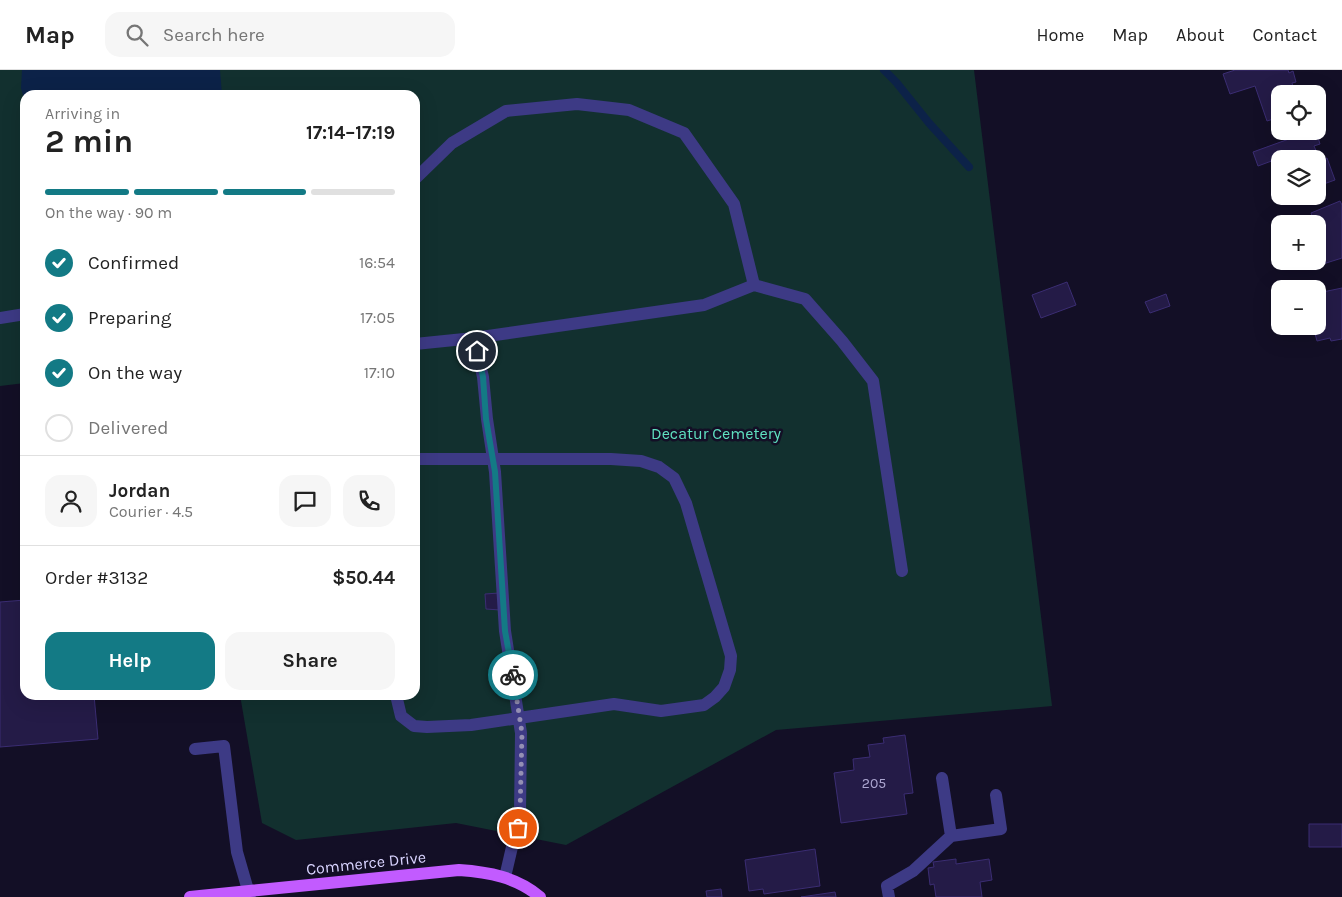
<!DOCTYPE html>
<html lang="en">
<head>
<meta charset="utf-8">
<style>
  body { margin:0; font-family:Karla,sans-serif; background:#f6f6f6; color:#222; height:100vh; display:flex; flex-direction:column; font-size:19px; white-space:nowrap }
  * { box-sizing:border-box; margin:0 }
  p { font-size:16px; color:#767676 }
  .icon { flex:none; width:28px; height:28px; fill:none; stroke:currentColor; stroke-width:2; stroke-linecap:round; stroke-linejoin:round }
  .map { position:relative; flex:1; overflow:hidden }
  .sheet { position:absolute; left:20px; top:20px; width:400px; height:610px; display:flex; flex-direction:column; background:#fff; border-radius:15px; box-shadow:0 5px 20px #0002 }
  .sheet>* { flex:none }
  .tools { position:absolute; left:1271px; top:15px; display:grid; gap:10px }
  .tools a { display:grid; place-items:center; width:55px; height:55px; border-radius:10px; background:#fff; box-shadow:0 5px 20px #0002; font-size:25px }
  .pin { position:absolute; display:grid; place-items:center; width:42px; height:42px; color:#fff; margin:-21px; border:2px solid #fff; border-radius:50%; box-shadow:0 1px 5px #0007 }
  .courier { position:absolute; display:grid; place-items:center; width:50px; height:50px; margin:-25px; border:4px solid #137a85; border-radius:50%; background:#fff; color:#222; box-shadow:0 1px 6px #0007 }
  .head em { font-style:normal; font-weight:700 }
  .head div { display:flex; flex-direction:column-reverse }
  .head { display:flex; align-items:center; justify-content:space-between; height:85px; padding:0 25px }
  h1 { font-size:32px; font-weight:700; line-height:38px }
  .bar { display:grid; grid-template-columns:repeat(4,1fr); gap:8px 5px; align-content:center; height:60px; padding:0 25px }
  .bar i { height:6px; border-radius:4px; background:#e0e0e0 }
  .bar .current { background:#137a85 }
  .bar p { grid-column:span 4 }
  .line { display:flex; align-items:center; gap:12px; padding:0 25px; border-top:1px solid #e0e0e0 }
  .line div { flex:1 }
  .round { display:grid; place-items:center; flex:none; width:52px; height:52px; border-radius:15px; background:#f6f6f6 }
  ol { padding:0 25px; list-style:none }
  li { display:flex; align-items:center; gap:15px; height:55px }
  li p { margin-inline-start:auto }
  li .icon { padding:5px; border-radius:50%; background:#137a85; color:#fff; stroke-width:4 }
  li:last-child { color:#767676 }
  li i { width:28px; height:28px; border:2px solid #e0e0e0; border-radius:50% }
  .button { display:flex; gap:10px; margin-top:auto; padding:10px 25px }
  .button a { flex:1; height:58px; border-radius:15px; background:#137a85; color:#fff; font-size:20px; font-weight:700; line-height:58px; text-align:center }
  .button a+a { background:#f6f6f6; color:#222 }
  header { display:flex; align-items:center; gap:30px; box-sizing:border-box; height:70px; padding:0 25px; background:#fff; border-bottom:1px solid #e0e0e0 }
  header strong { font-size:24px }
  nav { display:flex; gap:28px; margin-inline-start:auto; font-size:18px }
  .search { width:350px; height:45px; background:#f6f6f6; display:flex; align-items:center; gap:12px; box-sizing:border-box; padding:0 18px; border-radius:15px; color:#767676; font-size:19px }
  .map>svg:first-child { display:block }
  .green { fill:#12302f }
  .water { fill:#0c2248 }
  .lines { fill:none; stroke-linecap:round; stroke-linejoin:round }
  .stream { stroke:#0c2248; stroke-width:8 }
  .building { fill:#241b47; stroke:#3b2d73 }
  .minor { stroke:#3d3a85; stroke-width:12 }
  .major { stroke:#c25bff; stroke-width:12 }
  .done { stroke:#948fb3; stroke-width:5; stroke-dasharray:0 9 }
  .route { stroke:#137a85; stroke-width:6 }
  .labels { text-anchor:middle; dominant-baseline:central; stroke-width:5; stroke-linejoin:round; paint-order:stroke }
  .number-label { font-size:14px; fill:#aca6d1 }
  .park-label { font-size:16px; fill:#5fe0c0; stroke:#130f26 }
  .street-label { font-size:16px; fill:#d9d4ff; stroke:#130f26 }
</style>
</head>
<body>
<header>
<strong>Map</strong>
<div class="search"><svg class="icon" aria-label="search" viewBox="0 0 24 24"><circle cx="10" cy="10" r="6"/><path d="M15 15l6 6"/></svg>Search here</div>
<nav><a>Home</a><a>Map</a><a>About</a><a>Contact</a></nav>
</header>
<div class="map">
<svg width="1342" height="827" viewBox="0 0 1342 827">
  <rect width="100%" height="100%" fill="#130f26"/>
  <path class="green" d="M0 0H974L1052 636 776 660 566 775 456 753 296 770 262 753 240 625H415V25H25V313L0 316Z"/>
  <path class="water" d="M22 0H220L222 25H25V33L21 18Z"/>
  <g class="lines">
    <path class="stream" d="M884 0 896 12 929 53 969 97"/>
  </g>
  <path class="building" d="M1235 0H1288L1289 3 1293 1 1296 12 1292 13 1295 24H1280V47L1267 51 1255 16 1230 24 1223 4Z
    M1311 61H1316L1320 74 1314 76 1320 90 1327 88 1335 110 1318 116V89H1280V98L1277 89 1258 96 1253 82Z
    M1340 131 1342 135V188L1323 194 1318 181V154H1313L1315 153 1311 143Z
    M1067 212 1076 235 1041 248 1032 225Z
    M1342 218V269L1331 271 1330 268 1317 271 1313 256H1318V247L1322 246 1318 223Z
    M1166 224 1170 236 1150 243 1145 232Z
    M499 523 500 540 486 539 485 524Z
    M25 530V625H94L98 669 0 677V532Z
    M905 665 913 723 904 724 907 744 841 753 834 703 854 700 853 689 870 687 868 675 884 673 883 668Z
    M1309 754H1342V777H1309Z
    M815 779 820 816 764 824 763 819 749 821 745 790Z
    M956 789V794L989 789 992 810 980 812 982 827H936L934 814 930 815 928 798 934 797 933 792Z
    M721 819 722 827H707L706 821Z
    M835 822 836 827H801Z"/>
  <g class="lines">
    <path class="minor" d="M415 109 452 73 506 41 577 34 629 40 684 63 734 134 754 215 805 229 842 271 873 311 902 501
      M0 248 25 244
      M474 268 483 307 487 349 495 402 505 561 521 663 520 743 505 807
      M415 274 474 268 704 235 754 215
      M396 625 401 646 414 656 427 657 471 655 614 634 661 641 704 635 715 627 724 617 730 600 731 586 686 433 674 408 659 397 641 391 611 389H415
      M195 679 224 676 237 782 250 827
      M951 766 1001 759 996 725
      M889 827 887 816 913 801 951 766 942 708"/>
    <path class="major" d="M190 827 459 800C488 802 517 807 540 827"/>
  </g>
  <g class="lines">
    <path class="done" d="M513 605 522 663 520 743 518 758"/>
    <path class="route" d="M477 281 483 307 486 349 495 402 505 561 513 605"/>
  </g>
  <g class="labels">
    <g class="number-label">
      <text x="874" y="713">205</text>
    </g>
    <g class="park-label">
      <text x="716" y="363">Decatur Cemetery</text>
    </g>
    <g class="street-label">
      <text transform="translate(366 793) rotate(-6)">Commerce Drive</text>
    </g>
  </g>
</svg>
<div class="tools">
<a><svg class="icon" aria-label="locate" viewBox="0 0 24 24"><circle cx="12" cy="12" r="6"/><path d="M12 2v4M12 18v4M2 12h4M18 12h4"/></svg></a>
<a><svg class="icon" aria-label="layers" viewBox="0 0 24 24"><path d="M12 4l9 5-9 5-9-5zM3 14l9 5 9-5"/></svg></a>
<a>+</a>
<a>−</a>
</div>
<div class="pin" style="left:518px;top:758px;background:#ea580c"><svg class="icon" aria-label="bag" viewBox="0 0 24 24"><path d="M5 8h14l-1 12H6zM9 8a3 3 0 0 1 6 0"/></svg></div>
<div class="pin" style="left:477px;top:281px;background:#1f2937"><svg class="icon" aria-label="home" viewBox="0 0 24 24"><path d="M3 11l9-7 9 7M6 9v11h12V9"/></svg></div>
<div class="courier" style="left:513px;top:605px"><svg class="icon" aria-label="bike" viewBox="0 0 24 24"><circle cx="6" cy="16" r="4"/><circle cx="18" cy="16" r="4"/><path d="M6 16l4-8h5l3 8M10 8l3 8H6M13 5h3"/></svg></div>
<section class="sheet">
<div class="head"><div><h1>2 min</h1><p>Arriving in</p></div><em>17:14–17:19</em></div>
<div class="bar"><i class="current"></i><i class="current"></i><i class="current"></i><i></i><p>On the way · 90 m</p></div>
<ol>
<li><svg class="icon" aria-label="check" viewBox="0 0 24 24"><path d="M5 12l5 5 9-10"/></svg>Confirmed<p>16:54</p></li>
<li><svg class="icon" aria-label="check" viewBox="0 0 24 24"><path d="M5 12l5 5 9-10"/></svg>Preparing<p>17:05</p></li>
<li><svg class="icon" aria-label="check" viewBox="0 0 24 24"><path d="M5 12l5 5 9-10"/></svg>On the way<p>17:10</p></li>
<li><i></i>Delivered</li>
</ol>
<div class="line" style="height:90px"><a class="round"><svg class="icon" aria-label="person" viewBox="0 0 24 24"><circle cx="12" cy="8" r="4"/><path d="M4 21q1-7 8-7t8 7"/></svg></a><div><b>Jordan</b><p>Courier · 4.5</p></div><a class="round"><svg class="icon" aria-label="chat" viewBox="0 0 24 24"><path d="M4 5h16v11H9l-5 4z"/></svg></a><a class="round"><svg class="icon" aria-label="phone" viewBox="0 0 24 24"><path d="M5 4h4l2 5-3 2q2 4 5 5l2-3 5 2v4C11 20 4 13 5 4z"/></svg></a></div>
<div class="line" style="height:65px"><div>Order #3132</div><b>$50.44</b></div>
<div class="button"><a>Help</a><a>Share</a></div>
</section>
</div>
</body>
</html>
